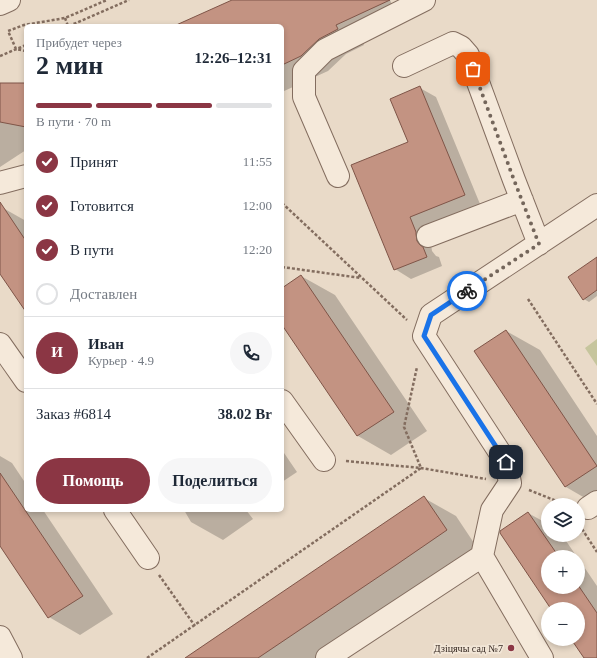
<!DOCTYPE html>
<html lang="ru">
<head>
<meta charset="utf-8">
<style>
  body { margin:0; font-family:Georgia,serif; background:#f6f6f7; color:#1f2937; height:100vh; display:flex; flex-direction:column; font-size:15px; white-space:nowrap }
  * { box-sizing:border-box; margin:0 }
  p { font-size:13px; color:#747a83 }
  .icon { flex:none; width:22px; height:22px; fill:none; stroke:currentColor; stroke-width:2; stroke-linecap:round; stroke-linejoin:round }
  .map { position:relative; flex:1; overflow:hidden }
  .side { position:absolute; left:24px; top:24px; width:260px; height:488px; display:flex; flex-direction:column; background:#fff; border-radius:6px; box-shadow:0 2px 6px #0003 }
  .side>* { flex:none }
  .tools { position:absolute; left:541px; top:498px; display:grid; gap:8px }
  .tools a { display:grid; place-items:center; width:44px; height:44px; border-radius:50%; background:#fff; box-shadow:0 2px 6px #0003; font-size:20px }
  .pin { position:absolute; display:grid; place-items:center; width:34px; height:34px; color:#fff; margin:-17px; border-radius:8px; box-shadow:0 2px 6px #0006 }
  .courier { position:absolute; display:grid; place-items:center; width:40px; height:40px; margin:-20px; border:3px solid #1a73e8; border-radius:50%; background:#fff; color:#222; box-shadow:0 1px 5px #0007 }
  .headline em { font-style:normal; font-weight:700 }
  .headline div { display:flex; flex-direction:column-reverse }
  .headline { display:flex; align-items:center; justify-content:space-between; height:68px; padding:0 12px }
  h1 { font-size:26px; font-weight:700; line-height:30px }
  .bar { display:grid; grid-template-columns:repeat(4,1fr); gap:6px 4px; align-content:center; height:48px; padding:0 12px }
  .bar i { height:5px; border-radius:3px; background:#e0e1e3 }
  .bar .current { background:#8b3644 }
  .bar p { grid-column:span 4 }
  .line { display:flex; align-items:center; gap:10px; padding:0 12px; border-top:1px solid #e0e1e3 }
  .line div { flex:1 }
  .round { display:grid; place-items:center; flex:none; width:42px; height:42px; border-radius:21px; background:#f6f6f7 }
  ol { padding:0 12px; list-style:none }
  li { display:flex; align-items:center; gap:12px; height:44px }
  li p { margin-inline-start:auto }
  li .icon { padding:4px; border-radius:50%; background:#8b3644; color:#fff; stroke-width:4 }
  li:last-child { color:#747a83 }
  li i { width:22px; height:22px; border:2px solid #e0e1e3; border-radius:50% }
  .button { display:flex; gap:8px; margin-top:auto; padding:8px 12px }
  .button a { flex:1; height:46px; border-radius:24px; background:#8b3644; color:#fff; font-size:16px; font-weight:700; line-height:46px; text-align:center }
  .button a+a { background:#f6f6f7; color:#1f2937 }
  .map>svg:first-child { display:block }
  .green { fill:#c6c59d }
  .shadow { fill:#0003 }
  .building { fill:#c39382; stroke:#7f5548 }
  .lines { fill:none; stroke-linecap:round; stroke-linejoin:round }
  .minor-casing { stroke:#836d5f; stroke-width:24 }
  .path { stroke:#836d5f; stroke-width:2.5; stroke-dasharray:3 2; stroke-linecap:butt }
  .minor { stroke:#f5e9da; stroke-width:22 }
  .done { stroke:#74665b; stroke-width:4; stroke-dasharray:0 7.2 }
  .route { stroke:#1a73e8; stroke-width:5 }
  .poi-dot { fill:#8b3644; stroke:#f2e6d7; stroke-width:1.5 }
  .labels { text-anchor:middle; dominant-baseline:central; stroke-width:3.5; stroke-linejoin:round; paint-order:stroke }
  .poi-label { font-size:10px; fill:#352821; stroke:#f2e6d7; text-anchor:end }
</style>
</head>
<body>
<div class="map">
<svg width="597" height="658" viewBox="0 0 597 658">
  <rect width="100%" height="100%" fill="#e9dac8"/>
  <path class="green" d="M597 339V366L585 348Z"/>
  <path class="shadow" d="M234 0H390L400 23 362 40 364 45 346 54 328 71 282 92V26H185Z
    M0 84 26 85V150L0 167Z
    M420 88 436 97 480 204 426 226 431 244 432 251 436 256 439 257 442 266 411 279 395 269 409 142Z
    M3 208 26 221V311L0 272V210Z
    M597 263V296L589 302 584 299Z
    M301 276 335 295 427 431 391 455 358 436 282 323V289Z
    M506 331 540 350 597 436V505L566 487 476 351Z
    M282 450 297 472 282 482Z
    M0 456 12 463 26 484V510H43L113 614 80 635 49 617 0 544Z
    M424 498 456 516 478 549 316 658H186Z
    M184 510H246L253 519 223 540 191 522Z
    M528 513 548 524V535H562L577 557H548V587H578V558L597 586V658H585L572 639H578V609H552Z"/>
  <path class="building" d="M232 0H390L336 25 338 29 319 39 301 56 282 65V26H174Z
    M0 83H26V127L0 122Z
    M420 86 465 195 410 217 416 232V234L417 241 420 245 423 247 427 257 394 270 351 165 408 142 390 99Z
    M0 202 26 241V312L0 274Z
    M597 257V290L583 300 568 277Z
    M301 275 394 412 357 436 282 325V288Z
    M506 330 597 466 565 487 474 351Z
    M0 473 83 596 48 618 0 546Z
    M424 496 447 530 396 565 258 658H185Z
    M528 512 559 557H548V587H578V585L597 613V658H584L571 639H578V609H551L500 533V531Z"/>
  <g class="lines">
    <defs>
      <path id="minor" d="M0 4 9 0
        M404 66 453 43 461 47 468 55 514 180 539 244
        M338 176 304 97V71L325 50 424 0
        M0 183 26 176
        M428 236 522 200
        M0 344 26 381
        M282 401 324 460
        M588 508 597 502
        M115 510 148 558
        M0 637 11 658
        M327 658 482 556
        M542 658 482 556 492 510 510 483 506 462 424 336 431 315 597 205"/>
    </defs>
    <use href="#minor" class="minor-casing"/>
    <path class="path" d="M65 18 68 26
      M69 26 129 0
      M26 51 16 49 8 31 24 25 65 18 107 0
      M0 56 26 45
      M282 203 407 320
      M282 267 361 278
      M528 299 597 404
      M346 461 421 468 486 479
      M529 490 564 504 565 505
      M582 529 597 552
      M159 575 195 626
      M147 658 421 468 404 427 417 367"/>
    <use href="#minor" class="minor"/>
  </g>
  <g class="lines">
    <path class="done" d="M467 291 539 244 514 180 473 69"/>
    <path class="route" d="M467 291 431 315 424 336 506 462"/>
  </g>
  <circle class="poi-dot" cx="511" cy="648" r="4"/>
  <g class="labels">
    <g class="poi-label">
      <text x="503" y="648">Дзіцячы сад №7</text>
    </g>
  </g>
</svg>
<div class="tools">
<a><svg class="icon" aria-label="layers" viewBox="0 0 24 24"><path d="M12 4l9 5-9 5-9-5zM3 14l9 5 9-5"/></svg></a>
<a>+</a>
<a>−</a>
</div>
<div class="pin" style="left:473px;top:69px;background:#ea580c"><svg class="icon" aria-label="bag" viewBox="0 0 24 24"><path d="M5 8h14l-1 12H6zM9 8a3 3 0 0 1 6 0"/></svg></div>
<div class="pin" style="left:506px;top:462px;background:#1f2937"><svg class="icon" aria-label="home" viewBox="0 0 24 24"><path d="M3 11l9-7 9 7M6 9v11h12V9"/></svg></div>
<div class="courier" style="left:467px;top:291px"><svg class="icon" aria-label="bike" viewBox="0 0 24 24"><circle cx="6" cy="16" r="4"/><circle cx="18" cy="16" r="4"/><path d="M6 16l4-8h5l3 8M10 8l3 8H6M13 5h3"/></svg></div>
<section class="side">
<div class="headline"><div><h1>2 мин</h1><p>Прибудет через</p></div><em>12:26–12:31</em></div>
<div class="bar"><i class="current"></i><i class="current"></i><i class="current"></i><i></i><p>В пути · 70 m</p></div>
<ol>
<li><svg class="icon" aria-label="check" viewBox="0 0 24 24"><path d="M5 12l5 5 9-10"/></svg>Принят<p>11:55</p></li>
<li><svg class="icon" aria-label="check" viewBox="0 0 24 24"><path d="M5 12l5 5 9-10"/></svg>Готовится<p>12:00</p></li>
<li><svg class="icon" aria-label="check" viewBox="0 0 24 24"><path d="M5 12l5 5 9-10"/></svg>В пути<p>12:20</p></li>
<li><i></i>Доставлен</li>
</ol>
<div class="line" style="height:72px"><b class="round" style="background:#8b3644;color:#fff">И</b><div><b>Иван</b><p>Курьер · 4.9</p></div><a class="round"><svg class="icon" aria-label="phone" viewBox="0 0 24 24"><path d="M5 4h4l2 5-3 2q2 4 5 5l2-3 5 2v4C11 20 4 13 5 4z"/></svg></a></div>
<div class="line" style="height:52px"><div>Заказ #6814</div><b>38.02 Br</b></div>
<div class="button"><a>Помощь</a><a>Поделиться</a></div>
</section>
</div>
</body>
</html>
